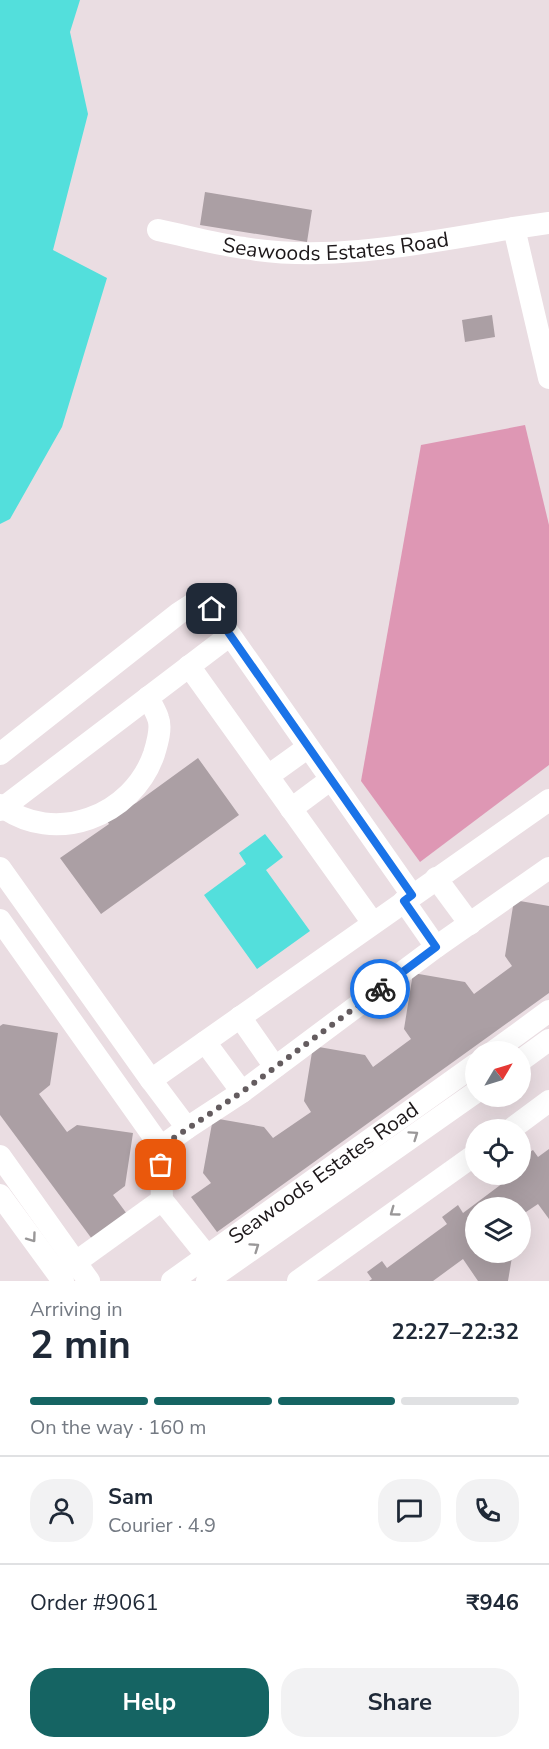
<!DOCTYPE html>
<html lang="en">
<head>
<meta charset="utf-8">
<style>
  body { margin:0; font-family:"Nunito Sans",sans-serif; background:#f2f2f3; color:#1f2937; height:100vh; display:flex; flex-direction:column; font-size:22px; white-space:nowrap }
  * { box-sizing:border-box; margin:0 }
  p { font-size:20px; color:#747a83 }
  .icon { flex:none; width:33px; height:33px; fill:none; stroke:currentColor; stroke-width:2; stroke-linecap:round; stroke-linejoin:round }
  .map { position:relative; height:1281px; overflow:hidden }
  .sheet { display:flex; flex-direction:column; background:#fff; flex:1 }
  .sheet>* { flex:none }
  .needle { width:39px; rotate:52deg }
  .controls { position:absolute; left:465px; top:1041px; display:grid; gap:12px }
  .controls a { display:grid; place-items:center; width:66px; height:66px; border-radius:50%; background:#fff; box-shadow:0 6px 24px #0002; font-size:30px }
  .pin { position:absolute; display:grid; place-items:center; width:51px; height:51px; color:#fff; margin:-26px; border-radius:12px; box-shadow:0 3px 9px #0006 }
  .courier { position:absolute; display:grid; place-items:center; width:60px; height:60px; margin:-30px; border:4px solid #1a73e8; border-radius:50%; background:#fff; color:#222; box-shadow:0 2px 8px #0007 }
  .overview em { font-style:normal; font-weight:700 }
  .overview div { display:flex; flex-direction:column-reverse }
  .overview { display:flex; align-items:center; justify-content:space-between; height:102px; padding:0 30px }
  h1 { font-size:39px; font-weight:700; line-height:45px }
  .bar { display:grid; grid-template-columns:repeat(4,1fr); gap:9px 6px; align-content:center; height:72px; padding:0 30px }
  .bar i { height:8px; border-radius:4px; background:#e0e1e3 }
  .bar .on { background:#156463 }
  .bar p { grid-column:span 4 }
  .line { display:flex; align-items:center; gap:15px; padding:0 30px; border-top:2px solid #e0e1e3 }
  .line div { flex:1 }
  .round { display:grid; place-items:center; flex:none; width:63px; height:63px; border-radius:24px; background:#f2f2f3 }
  .cta { display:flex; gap:12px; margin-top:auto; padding:12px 30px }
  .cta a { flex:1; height:69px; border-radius:24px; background:#156463; color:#fff; font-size:24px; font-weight:700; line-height:69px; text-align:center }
  .cta a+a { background:#f2f2f3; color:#1f2937 }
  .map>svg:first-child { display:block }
  .green { fill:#de97b4 }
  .water { fill:#53dfdc }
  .building { fill:#ab9fa4 }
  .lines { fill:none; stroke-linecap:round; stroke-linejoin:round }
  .street { stroke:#fff; stroke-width:22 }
  .oneway { stroke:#999798 }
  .done { stroke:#645c5f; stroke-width:6; stroke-dasharray:0 10.8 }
  .route { stroke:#1a73e8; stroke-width:8 }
  .labels { text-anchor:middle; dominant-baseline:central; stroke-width:6; stroke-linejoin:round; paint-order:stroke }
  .street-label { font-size:21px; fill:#1c1719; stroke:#eadde2 }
</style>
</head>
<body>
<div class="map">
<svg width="549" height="1281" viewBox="0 0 549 1281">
  <rect width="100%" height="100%" fill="#eadde2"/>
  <path class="green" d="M525 425 549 525V765L420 862 361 781 421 445Z"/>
  <path class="water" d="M0 0H80L70 32 88 114 53 250 107 278 62 427 10 519 0 524Z
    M265 834 283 857 266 870 310 931 257 969 204 895 246 864 239 853Z"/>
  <path class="building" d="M205 192 312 210 307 242 200 225Z
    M492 315 495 337 465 342 462 320Z
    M198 758 239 815 101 914 60 858 109 824 105 818 136 803Z
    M514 900 549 906V993L217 1232 191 1197 211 1183 203 1173 213 1118 264 1127 273 1138 311 1112 304 1101 313 1046 365 1055 373 1067 411 1039 404 1029 413 973 465 982 474 994 512 966 505 956Z
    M3 1024 58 1033 50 1085 39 1094 67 1132 77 1125 133 1133 125 1186 113 1195 127 1214 92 1239 0 1115V1026Z
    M549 1149V1219L538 1204 520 1216V1208H476V1252H508L512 1257 508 1281H478L463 1259 433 1281H369L372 1279 367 1272 382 1261 387 1268 447 1224 442 1217 458 1205 463 1213 515 1174H520L523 1169 520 1159 533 1150 538 1157Z"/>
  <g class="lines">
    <g class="street">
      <path d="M549 223 514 228 549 378"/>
      <path id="s1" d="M158 230C187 236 215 244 244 248 333 263 426 242 514 228"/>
      <path d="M189 666 373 923"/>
      <path d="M0 754 179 613 199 600 212 609 412 895"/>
      <path d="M268 776 307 748"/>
      <path d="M0 805C54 847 133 816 154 754 157 744 162 728 158 718 156 711 151 704 148 697"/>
      <path d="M291 809 330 780"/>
      <path d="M0 810 229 636"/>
      <path d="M0 868 151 1080 549 800"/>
      <path d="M436 878 470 924"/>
      <path d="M404 901 436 947"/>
      <path d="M0 920 158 1143 165 1144 187 1128"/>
      <path d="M240 1017 275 1067"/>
      <path d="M205 1042 242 1092"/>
      <path d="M493 1052 549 1011"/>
      <path d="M520 1061 549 1040"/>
      <path d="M151 1080 187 1128 242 1092 436 947 549 868"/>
      <path d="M510 1130 549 1101"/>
      <path d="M165 1144 161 1165 162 1200 207 1256"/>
      <path d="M0 1156 89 1281"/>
      <path d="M0 1195 63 1281"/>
      <path d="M76 1262 162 1200"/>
      <path id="s2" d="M172 1281 476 1064"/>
      <path d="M207 1281 476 1092"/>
      <path d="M298 1281 476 1154"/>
    </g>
  </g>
  <defs><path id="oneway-chevron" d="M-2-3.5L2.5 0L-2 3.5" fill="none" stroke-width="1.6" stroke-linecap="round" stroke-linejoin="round" transform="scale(1.5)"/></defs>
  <g class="oneway">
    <use href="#oneway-chevron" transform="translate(414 1135) rotate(-35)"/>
    <use href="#oneway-chevron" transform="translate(394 1212) rotate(144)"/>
    <use href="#oneway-chevron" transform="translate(32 1238) rotate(54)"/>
    <use href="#oneway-chevron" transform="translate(255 1247) rotate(-35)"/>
  </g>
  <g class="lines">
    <path class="done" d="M161 1165 165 1144 242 1092 380 989"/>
    <path class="route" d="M212 609 412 895 404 901 436 947 380 989"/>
  </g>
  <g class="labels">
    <g class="street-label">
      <text stroke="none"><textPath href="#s1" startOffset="180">Seawoods Estates Road</textPath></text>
      <text stroke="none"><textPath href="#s2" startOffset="186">Seawoods Estates Road</textPath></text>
    </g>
  </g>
</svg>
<div class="controls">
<a><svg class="needle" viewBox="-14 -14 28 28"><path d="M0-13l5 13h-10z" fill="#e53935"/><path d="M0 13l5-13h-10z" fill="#747a83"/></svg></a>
<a><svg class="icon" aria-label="locate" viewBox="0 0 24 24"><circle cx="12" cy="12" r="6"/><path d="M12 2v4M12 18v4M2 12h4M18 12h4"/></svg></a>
<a><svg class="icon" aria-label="layers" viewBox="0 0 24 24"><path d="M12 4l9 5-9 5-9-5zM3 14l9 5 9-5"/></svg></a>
</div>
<div class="pin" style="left:161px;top:1165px;background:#ea580c"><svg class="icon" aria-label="bag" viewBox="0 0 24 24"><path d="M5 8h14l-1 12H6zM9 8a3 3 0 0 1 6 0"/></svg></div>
<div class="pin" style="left:212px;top:609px;background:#1f2937"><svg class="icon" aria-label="home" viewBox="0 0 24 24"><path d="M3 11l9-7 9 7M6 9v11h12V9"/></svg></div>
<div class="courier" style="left:380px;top:989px"><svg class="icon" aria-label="bike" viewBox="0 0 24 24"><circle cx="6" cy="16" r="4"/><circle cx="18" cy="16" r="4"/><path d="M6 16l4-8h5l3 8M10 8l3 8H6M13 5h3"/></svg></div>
</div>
<section class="sheet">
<div class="overview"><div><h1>2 min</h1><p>Arriving in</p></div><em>22:27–22:32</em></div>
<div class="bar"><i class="on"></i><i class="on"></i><i class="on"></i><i></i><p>On the way · 160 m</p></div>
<div class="line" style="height:108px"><a class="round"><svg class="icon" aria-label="person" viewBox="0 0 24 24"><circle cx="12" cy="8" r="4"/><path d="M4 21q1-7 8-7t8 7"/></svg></a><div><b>Sam</b><p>Courier · 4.9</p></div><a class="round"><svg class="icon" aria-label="chat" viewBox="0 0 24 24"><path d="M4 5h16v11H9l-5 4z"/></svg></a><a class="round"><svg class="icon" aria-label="phone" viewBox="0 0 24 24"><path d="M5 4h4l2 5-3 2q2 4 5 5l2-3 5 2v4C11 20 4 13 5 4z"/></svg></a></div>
<div class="line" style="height:78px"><div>Order #9061</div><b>₹946</b></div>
<div class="cta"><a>Help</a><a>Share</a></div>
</section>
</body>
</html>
